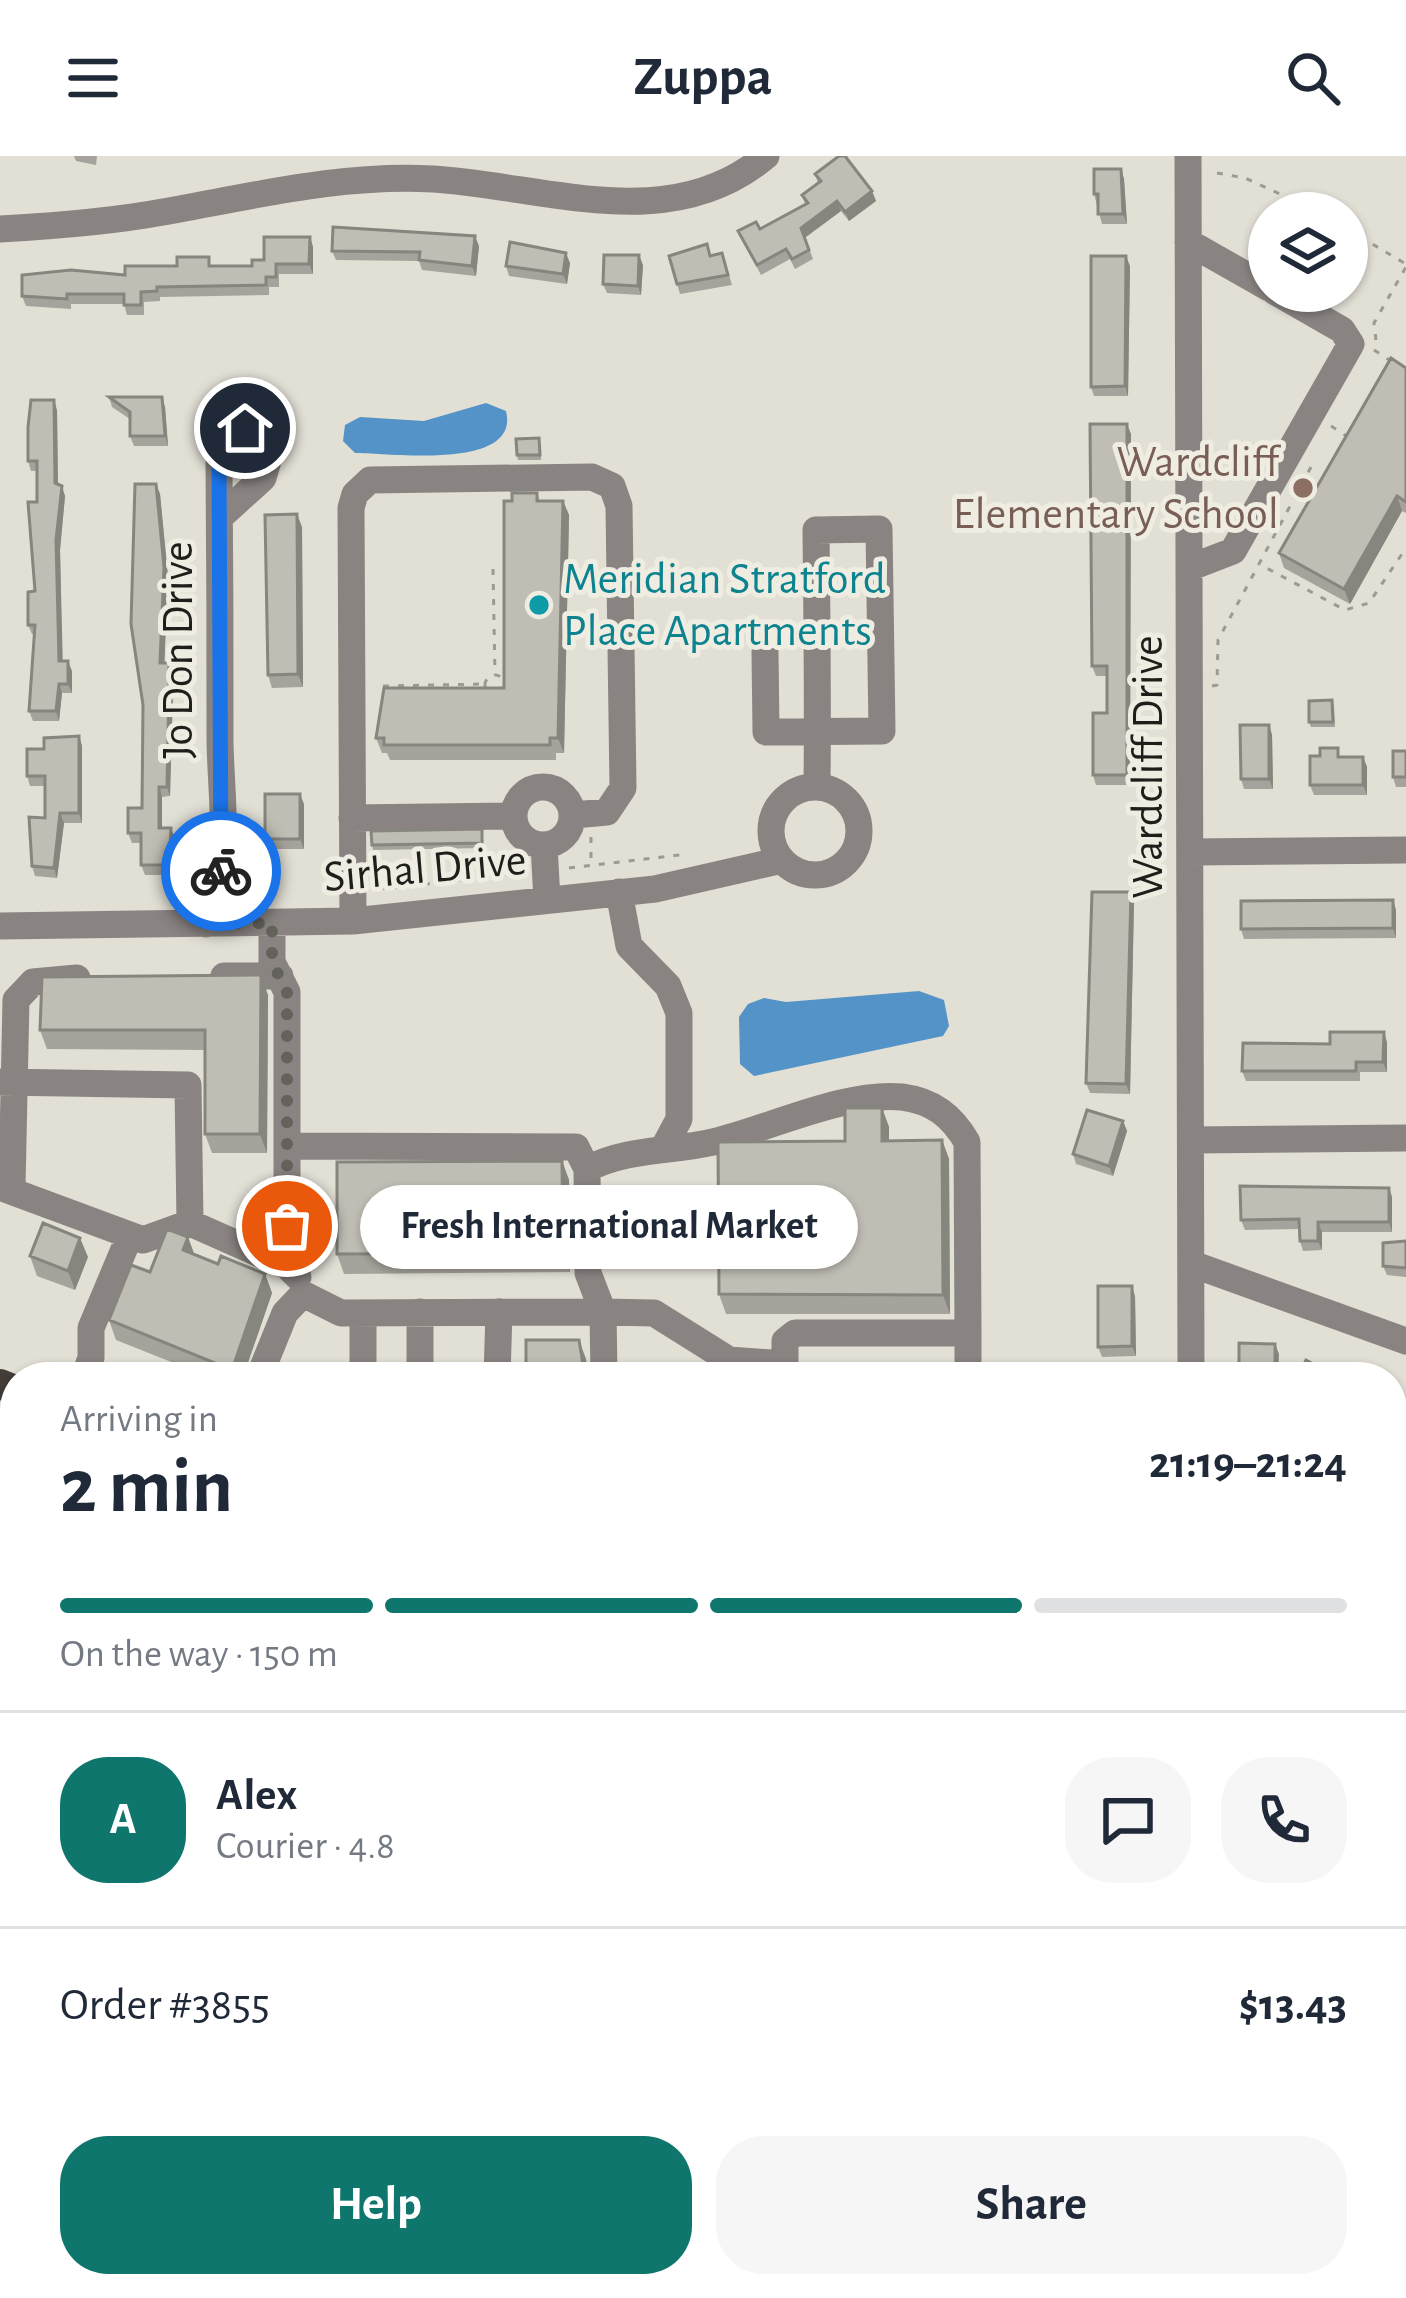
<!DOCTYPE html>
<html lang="en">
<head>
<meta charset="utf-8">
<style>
  body { margin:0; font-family:"Alegreya Sans",sans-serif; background:#f6f6f7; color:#1f2937; height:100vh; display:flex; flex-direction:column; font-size:45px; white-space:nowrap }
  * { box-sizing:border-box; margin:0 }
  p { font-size:39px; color:#747a83 }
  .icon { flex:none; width:66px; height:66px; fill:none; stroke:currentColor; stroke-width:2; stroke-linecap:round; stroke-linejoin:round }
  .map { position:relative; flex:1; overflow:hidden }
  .panel { position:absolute; left:0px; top:1206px; width:1407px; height:936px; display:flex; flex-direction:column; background:#fff; border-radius:48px 48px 0 0; box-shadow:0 3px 9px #0004 }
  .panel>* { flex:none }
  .controls { position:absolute; left:1248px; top:36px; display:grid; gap:24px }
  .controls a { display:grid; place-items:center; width:120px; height:120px; border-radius:50%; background:#fff; box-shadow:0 3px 9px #0004; font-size:60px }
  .pin { position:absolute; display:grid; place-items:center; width:102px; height:102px; color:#fff; margin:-51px; border:6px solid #fff; border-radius:50%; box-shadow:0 3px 12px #0007 }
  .courier { position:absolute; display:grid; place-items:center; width:120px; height:120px; margin:-60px; border:9px solid #1a73e8; border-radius:50%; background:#fff; color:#222; box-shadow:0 3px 15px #0007 }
  .bubble { position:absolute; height:84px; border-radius:42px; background:#fff; box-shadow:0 3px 9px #0004; font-size:39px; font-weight:700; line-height:84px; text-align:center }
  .head em { font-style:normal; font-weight:700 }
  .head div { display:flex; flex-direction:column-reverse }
  .head { display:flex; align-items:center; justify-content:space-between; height:204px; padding:0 60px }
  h1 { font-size:78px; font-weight:700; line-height:90px }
  .bar { display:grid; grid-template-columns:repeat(4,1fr); gap:18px 12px; align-content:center; height:144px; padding:0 60px }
  .bar i { height:15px; border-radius:9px; background:#e0e1e3 }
  .bar .current { background:#0f766e }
  .bar p { grid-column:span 4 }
  .line { display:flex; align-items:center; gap:30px; padding:0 60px; border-top:3px solid #e0e1e3 }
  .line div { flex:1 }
  .round { display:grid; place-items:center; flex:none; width:126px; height:126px; border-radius:48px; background:#f6f6f7 }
  .button { display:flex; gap:24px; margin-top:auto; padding:24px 60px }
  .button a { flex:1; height:138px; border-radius:48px; background:#0f766e; color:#fff; font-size:48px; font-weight:700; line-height:138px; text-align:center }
  .button a+a { background:#f6f6f7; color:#1f2937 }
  header { display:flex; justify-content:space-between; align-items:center; height:156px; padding:0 60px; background:#fff; font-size:54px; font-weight:700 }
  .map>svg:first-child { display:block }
  .water { fill:#5393c7 }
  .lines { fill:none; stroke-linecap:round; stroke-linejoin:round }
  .path { stroke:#9c9a92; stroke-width:3; stroke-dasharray:6 9; stroke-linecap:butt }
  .minor { stroke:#898482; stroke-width:27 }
  .major { stroke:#433d39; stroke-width:30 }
  .wall { fill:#a5a39b }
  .shaded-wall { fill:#86857e }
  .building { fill:#c0beb4; stroke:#86857e; stroke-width:3 }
  .done { stroke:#63625b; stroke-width:12; stroke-dasharray:0 21.6 }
  .route { stroke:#1a73e8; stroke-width:15 }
  .education-dot { fill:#8d6e63; stroke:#efece2; stroke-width:4.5 }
  .culture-dot { fill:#0f9aa8; stroke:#efece2; stroke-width:4.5 }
  .labels { text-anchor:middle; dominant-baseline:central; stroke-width:10; stroke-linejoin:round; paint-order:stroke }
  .education-label { font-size:45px; fill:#785e54; stroke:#efece2; text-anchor:end }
  .culture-label { font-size:45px; fill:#0d838f; stroke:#efece2; text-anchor:start }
  .street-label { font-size:45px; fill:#1f1e1a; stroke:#efece2 }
</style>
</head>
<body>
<header><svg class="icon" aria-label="menu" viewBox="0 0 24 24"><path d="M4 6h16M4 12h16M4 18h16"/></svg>Zuppa<svg class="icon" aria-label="search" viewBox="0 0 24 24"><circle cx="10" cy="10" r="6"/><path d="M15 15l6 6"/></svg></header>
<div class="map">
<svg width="1406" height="2142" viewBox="0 0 1406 2142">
  <rect width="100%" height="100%" fill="#e2dfd5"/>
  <path class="water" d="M486 247 506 255C521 315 389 297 355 297L343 285 345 269 360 261 424 265Z
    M919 835 944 844 949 870 943 880 754 920 740 908 739 861 748 848 764 842 786 846Z"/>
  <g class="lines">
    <path class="path" d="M1217 17 1245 22 1321 57
      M1347 73 1406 108
      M1376 184 1374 167 1406 111
      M1374 194 1391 205
      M1331 270 1348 281
      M1311 311 1259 408 1345 454 1369 447 1406 392
      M493 413 495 519
      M485 529a10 10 0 1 1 20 0a10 10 0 1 1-20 0Z
      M383 530 485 528
      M1212 530 1217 529 1218 484 1258 410
      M591 681V707
      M569 712 687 698
      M379 733 518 718"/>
    <path class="minor" d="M1188 0 1191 1221
      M0 73C55 70 109 66 163 56 254 40 341 18 433 23 546 30 670 81 766 0
      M1188 86 1269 132
      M1189 412 1233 395 1351 188 1342 174 1274 135
      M765 496 766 576 882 575 879 373 816 374C817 460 818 545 817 631
      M514 660a29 29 0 1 1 58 0a29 29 0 1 1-58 0Z
      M771 675a44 44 0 1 1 88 0a44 44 0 1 1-88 0Z
      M352 662 512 660
      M544 689 547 744
      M1190 696 1406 694
      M619 736 629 790 668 830 679 857V963L664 991
      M353 765 351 352 355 338 370 324 592 321 612 330 619 350 623 632 607 656 574 659
      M272 767V806L287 836V1110
      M206 768C233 713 221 645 220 586 220 493 220 401 219 308L223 287 237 274 262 276 272 291 263 322 220 361
      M0 770 353 765 655 733 782 704
      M224 820H280
      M0 926 188 929 190 1067
      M1191 984 1406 982
      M587 1013C628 992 669 996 713 986 768 973 846 935 902 941 933 945 952 960 967 986L968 1177
      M0 1031 143 1084 190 1067 287 1110 298 1121
      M12 1031 16 844 33 826 77 822
      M1192 1108 1406 1185
      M363 1157V1221
      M84 1221 91 1202V1172L130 1079
      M259 1221 285 1157 303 1138 341 1157 603 1156 588 1117 587 1013 576 991 287 990
      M420 1221V1156
      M497 1221 499 1156
      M604 1221 603 1156 654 1157 729 1204 785 1208
      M785 1221V1185L795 1177H968V1221
      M0 1337 15 1343
      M15 1362 2 1399 15 1409
      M0 1581H15
      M1406 1606V1649
      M1392 1781 1406 1742
      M15 1827 7 1933 15 1943
      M1392 1917H1406
      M1392 1974 1406 1975
      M1392 2057H1406
      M0 2078 15 2083
      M103 2127 158 2142
      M582 2127 596 2142
      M0 2129 15 2113
      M261 2142 263 2127
      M734 2142 736 2127
      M1046 2142V2136
      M1275 2142V2127"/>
    <path class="major" d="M0 1228 15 1234
      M1392 1776 1406 1782"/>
  </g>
  <path class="wall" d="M74 0H97L96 9 76 5Z
    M1121 13 1124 23 1127 68H1102L1094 38Z
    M815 18 872 35 876 45 849 65 841 55 805 82 813 103 795 113 790 103 761 119 738 75 760 73 805 48 802 39 818 27Z
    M310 81 313 91V118H279V131H269V139L160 141V145L144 146V159H127L124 148H71V153L26 150 22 140 125 119 212 110H252Z
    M479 90 476 120 422 114 419 105 336 104 332 95Z
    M722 97 732 129 680 138 677 128 711 100Z
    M570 107 567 128 509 120 506 110Z
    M643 109 641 139 607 137 603 128Z
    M1130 110 1128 240H1094L1091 231Z
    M1406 212V357L1402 355 1350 448 1284 412 1279 397Z
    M109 241 165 251 168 290H134L130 280V263L112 251Z
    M57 254 58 329 65 340 60 394 62 505 72 515V537H62L59 565H33L29 555 34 478H32L28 469 35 435 37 315H31L28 305Z
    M1131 278 1130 629H1096L1093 619 1107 557V520H1096L1092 510Z
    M541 287V304H518L517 299Z
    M156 328 160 338 168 421 164 507H169L173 517 170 640 162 641V672L175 682 173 719H145L141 709V687H132L128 677 142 652Z
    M537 337 540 345H563L569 359 564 597H556V604H390L387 597H382L376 582 504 532 512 345Z
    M302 371 303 531 272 532 268 519Z
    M1334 549 1335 571H1311L1309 566Z
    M1269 569 1272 579 1273 633H1244L1241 623Z
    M79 580 82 590V667H64L57 722 35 720 32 710 45 662V630H30L27 620 44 593Z
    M1406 595V631H1396L1393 621Z
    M1341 601H1363L1367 611V639H1314L1310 629Z
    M304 648V693H269L265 683Z
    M482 673 484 692 373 694 372 689Z
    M1131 736 1134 746 1130 938 1090 937 1086 927Z
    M1393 744 1396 754V782L1244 783 1241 773Z
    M268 839 267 997H212L205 978V894L47 893 40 874Z
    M1387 886V916H1360V925H1246L1242 915 1330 888Z
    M882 952 889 971V985L942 984 949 1003 950 1158H726L719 1138 845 985Z
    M1123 965 1127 975 1113 1020 1076 1008 1073 998Z
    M562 1005 569 1024 570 1116 344 1118 337 1098Z
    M1389 1032 1392 1041V1076H1322V1094L1303 1095 1300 1085 1299 1073 1245 1074 1241 1064Z
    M1406 1085V1121L1387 1119 1383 1110Z
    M195 1098 218 1108 265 1118 272 1137 243 1221H209L116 1184 109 1164 150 1116Z
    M30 1100 88 1101 75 1134 37 1120Z
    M1135 1140 1136 1200 1102 1201 1098 1191Z
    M0 1430H15V1537L0 1538Z
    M1392 1817 1406 1829V1895L1392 1884Z"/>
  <path class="shaded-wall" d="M1121 13 1124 23 1127 68 1123 58Z
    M872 35 876 45 849 65 845 56Z
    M837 45 841 55 804 82 801 72Z
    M475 80 479 90 476 120 472 110Z
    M310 81 313 91V118L309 108Z
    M566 97 570 107 567 128 563 118Z
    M639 99 643 109 641 139 638 130Z
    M1126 100 1130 110 1128 240 1125 230Z
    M162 241 165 251 168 290 165 280Z
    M54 244 57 254 58 337 55 327Z
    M1127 268 1131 278 1130 629 1127 619Z
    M156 328 160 338 168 421 164 517 160 507Z
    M62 330 65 340 60 394 63 515 59 505 56 384Z
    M1397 340 1402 355 1350 448 1344 433Z
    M563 345 569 359 564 597 558 582Z
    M297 358 302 371 303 531 298 518Z
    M68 505 72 515V537L68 528Z
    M169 507 173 517V537L170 640 167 631Z
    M59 528 62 537 59 565 56 555Z
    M1269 569 1272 579 1273 633 1269 623Z
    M79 580 82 590V667L79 657Z
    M1363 601 1367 611V639L1363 629Z
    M159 631 162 641V682L159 672Z
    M300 638 304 648V693L300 683Z
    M60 657 64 667 57 722 54 712Z
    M171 672 175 682 173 719 169 709Z
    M1131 736 1134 746 1130 938 1126 928Z
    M1393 744 1396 754V782L1393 772Z
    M261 819 268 839 267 997 260 978Z
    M1384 876 1387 886V916L1383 906Z
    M882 952 889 971V1004L882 985Z
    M1123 965 1127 975 1113 1020 1109 1010Z
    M942 984 949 1003 950 1158 943 1139Z
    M562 1005 569 1024 570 1116 563 1097Z
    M1389 1032 1392 1041V1076L1389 1066Z
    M1318 1066 1322 1076V1094L1318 1085Z
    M188 1081 195 1100 183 1094Z
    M80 1082 88 1101 75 1134 68 1115Z
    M265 1118 272 1137 243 1221H234L232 1214Z
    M1132 1130 1135 1140 1136 1200 1132 1190Z
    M579 1184 586 1203 589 1221H585Z
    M1275 1188 1279 1198 1278 1221H1275Z
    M1237 2127H1243L1242 2142H1237Z"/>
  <path class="building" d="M839 0H845L872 35 845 56 837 45 801 72 809 94 792 103 786 93 757 109 738 75 756 66 760 73 808 47 802 39 821 25 815 18Z
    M1094 13H1121L1123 58H1098V38H1094Z
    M333 71 475 80 472 110 419 104 420 96 332 95Z
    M264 81H310L309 108H276V121H266V129L157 131V135L141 136V149H124V138H67V143L22 140V119L71 114 125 119V110H177V101H209V110H252V104H264Z
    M510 86 566 97 563 118 506 110Z
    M707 88 710 100 722 97 728 119 677 128 669 100Z
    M604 99H639L638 130 603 128Z
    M1091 100H1126L1125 230 1091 231Z
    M1391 202 1406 212V346L1397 340 1344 433 1279 397Z
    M109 241H162L165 280H130V256Z
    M31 244H54L55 327 62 330 56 384 59 505H68V528H59L56 555H29L35 469H28V436L35 435 28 346H37V305H28V271Z
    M1090 268H1127V619H1093V557H1107V510H1092Z
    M539 282 540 299H517L516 283Z
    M135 328H156L164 411 160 507H169V528L167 631H159V672H171L169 709H141V677H128V652H142L143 549 131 468Z
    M512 337H537V345H563L558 582H550V589H384V582H376L384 532H504V345H512Z
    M297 358 298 518 268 519 265 359Z
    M1332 544 1333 566H1309V545Z
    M1240 569H1269V623H1241Z
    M79 580V657H60L54 712 32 710 29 661 45 662V620H27V593H44V582Z
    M1320 592H1338V601H1363V629H1310V600H1320Z
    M1393 595H1406V621H1393Z
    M265 638H300V683H265Z
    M482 673V687L372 689 371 675Z
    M1092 736H1131L1126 928 1086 927Z
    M1393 744V772L1241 773V745Z
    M261 819 260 978H205V874H40L42 821Z
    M1330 876H1384L1383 906H1356V915H1242L1243 887 1330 888Z
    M845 952H882V985L942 984 943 1139 719 1138 718 986 845 985Z
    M1087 954 1123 965 1109 1010 1073 998Z
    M562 1005 563 1097 337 1098V1006Z
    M1240 1030 1389 1032V1066H1318V1085H1300L1299 1063 1241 1064Z
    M43 1067 80 1082 68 1115 30 1100Z
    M167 1073 188 1081 183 1094 218 1108 221 1100 265 1118 232 1214 109 1164 131 1109 150 1116Z
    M1406 1085V1112L1383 1110V1087Z
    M1098 1130H1132V1190L1098 1191Z
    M526 1184H579L585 1221H526Z
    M1239 1187 1275 1188V1221H1239Z
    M1306 1204 1338 1221H1298Z
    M0 1430H15V1518H0Z
    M1392 1817 1406 1829V1885L1392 1873Z
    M1392 2064 1405 2066 1406 2142H1311L1310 2127H1392Z
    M1061 2127H1237V2142H1061Z"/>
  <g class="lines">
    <path class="done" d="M221 715 206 768 272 767V806L287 836V1070"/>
    <path class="route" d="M221 715 219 308 229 279 245 272"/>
  </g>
  <circle class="education-dot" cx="1303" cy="332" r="12"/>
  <circle class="culture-dot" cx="539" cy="449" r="12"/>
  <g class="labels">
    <g class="education-label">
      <text x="1279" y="306">Wardcliff<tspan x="1279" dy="52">Elementary School</tspan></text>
    </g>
    <g class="culture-label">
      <text x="563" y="423">Meridian Stratford<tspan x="563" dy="52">Place Apartments</tspan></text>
    </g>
    <g class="street-label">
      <text transform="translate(178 494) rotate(-90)">Jo Don Drive</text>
      <text transform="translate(1148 611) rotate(-90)">Wardcliff Drive</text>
      <text transform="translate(425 713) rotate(-5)">Sirhal Drive</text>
    </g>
  </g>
</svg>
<div class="controls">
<a><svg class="icon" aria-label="layers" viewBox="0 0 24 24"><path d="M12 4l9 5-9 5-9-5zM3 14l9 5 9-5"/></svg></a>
</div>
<div class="pin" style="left:287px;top:1070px;background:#ea580c"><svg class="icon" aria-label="bag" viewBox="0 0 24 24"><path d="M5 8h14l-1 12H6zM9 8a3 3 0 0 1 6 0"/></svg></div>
<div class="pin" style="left:245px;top:272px;background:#1f2937"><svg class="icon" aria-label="home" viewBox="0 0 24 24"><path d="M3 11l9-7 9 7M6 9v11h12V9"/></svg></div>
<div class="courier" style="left:221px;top:715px"><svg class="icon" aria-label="bike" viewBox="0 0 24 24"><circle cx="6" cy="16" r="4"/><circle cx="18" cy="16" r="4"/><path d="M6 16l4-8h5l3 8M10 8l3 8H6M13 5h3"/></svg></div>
<div class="bubble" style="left:360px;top:1029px;width:498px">Fresh International Market</div>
<section class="panel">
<div class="head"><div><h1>2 min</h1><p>Arriving in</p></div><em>21:19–21:24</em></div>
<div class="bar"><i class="current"></i><i class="current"></i><i class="current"></i><i></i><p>On the way · 150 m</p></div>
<div class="line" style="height:216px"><b class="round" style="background:#0f766e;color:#fff">A</b><div><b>Alex</b><p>Courier · 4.8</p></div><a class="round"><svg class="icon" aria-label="chat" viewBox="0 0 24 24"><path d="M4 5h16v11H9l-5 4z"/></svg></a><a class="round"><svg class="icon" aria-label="phone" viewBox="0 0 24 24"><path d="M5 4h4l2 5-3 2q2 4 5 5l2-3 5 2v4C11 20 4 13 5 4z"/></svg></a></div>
<div class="line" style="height:156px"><div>Order #3855</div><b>$13.43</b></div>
<div class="button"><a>Help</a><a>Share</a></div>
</section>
</div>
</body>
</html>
